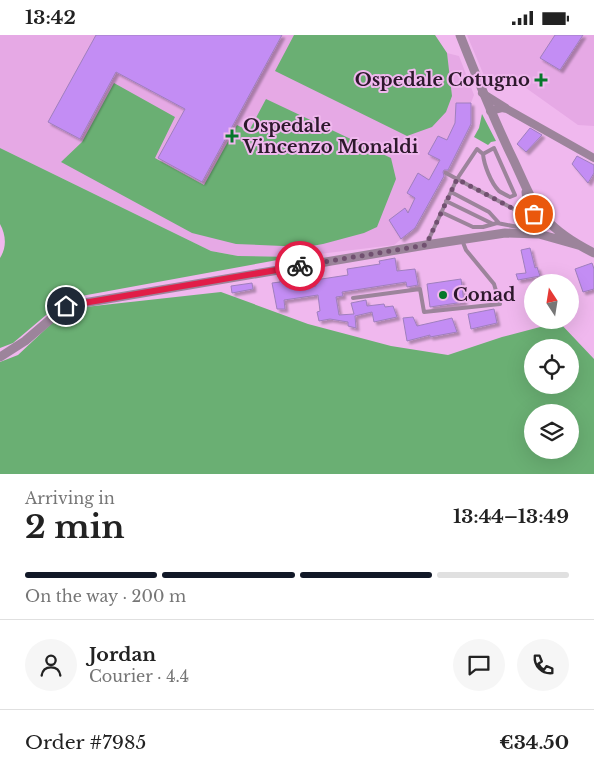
<!DOCTYPE html>
<html lang="en">
<head>
<meta charset="utf-8">
<style>
  body { margin:0; font-family:"Libre Baskerville",serif; background:#f6f6f6; color:#222; height:100vh; display:flex; flex-direction:column; font-size:19px; white-space:nowrap }
  * { box-sizing:border-box; margin:0 }
  p { font-size:16px; color:#767676 }
  .icon { flex:none; width:28px; height:28px; fill:none; stroke:currentColor; stroke-width:2; stroke-linecap:round; stroke-linejoin:round }
  .map { position:relative; height:439px; overflow:hidden }
  .side { display:flex; flex-direction:column; background:#fff; flex:1 }
  .side>* { flex:none }
  .needle { width:32px; rotate:348deg }
  .tools { position:absolute; left:524px; top:239px; display:grid; gap:10px }
  .tools a { display:grid; place-items:center; width:55px; height:55px; border-radius:50%; background:#fff; box-shadow:0 5px 20px #0002; font-size:25px }
  .pin { position:absolute; display:grid; place-items:center; width:42px; height:42px; color:#fff; margin:-21px; border:2px solid #fff; border-radius:50%; box-shadow:0 1px 5px #0007 }
  .courier { position:absolute; display:grid; place-items:center; width:50px; height:50px; margin:-25px; border:4px solid #e11d48; border-radius:50%; background:#fff; color:#222; box-shadow:0 1px 6px #0007 }
  .headline em { font-style:normal; font-weight:800 }
  .headline div { display:flex; flex-direction:column-reverse }
  .headline { display:flex; align-items:center; justify-content:space-between; height:85px; padding:0 25px }
  h1 { font-size:32px; font-weight:800; line-height:38px }
  .bar { display:grid; grid-template-columns:repeat(4,1fr); gap:8px 5px; align-content:center; height:60px; padding:0 25px }
  .bar i { height:6px; border-radius:4px; background:#e0e0e0 }
  .bar .active { background:#111827 }
  .bar p { grid-column:span 4 }
  .line { display:flex; align-items:center; gap:12px; padding:0 25px; border-top:1px solid #e0e0e0 }
  .line div { flex:1 }
  .round { display:grid; place-items:center; flex:none; width:52px; height:52px; border-radius:26px; background:#f6f6f6 }
  .status { display:flex; justify-content:space-between; align-items:center; height:35px; padding:0 25px; background:#fff; direction:ltr }
  .status svg { height:14px; fill:currentColor }
  .map>svg:first-child { display:block }
  .built { fill:#e6a9e5 }
  .green { fill:#6aaf73; fill-rule:evenodd }
  .building { fill:#c38df4; stroke:#9f7fbd; filter:url(#shadow) }
  .lines { fill:none; stroke-linecap:round; stroke-linejoin:round }
  .service { stroke:#9c849b; stroke-width:4 }
  .minor { stroke:#9c849b; stroke-width:8 }
  .tertiary { stroke:#9c849b; stroke-width:9 }
  .done { stroke:#715070; stroke-width:5; stroke-dasharray:0 9 }
  .route { stroke:#e11d48; stroke-width:6 }
  .poi-dot { fill:#06772b; stroke:#f0b8ee; stroke-width:2 }
  .labels { text-anchor:middle; dominant-baseline:central; stroke-width:4; stroke-linejoin:round; paint-order:stroke }
  .poi-label { font-size:18px; font-weight:bold; fill:#2d182c; stroke:#f0b8ee; text-anchor:start }
</style>
</head>
<body>
<div class="status"><b>13:42</b><svg viewBox="0 0 49 12"><path d="M0 12V9h3v3zM5 12V6h3v6zM10 12V3h3v9zM15 12V0h3v12zM26 1h20v11H26zM47 4h2v5h-2z"/></svg></div>
<div class="map">
<svg width="594" height="439" viewBox="0 0 594 439">
  <defs>
    <filter id="shadow"><feDropShadow dx="3" dy="3" stdDeviation="1" flood-color="#0004"/></filter>
  </defs>
  <rect width="100%" height="100%" fill="#f0b8ee"/>
  <path class="built" d="M0 0H435L447 18 459 21 474 60 471 68V89L415 193 394 210 294 222 238 221 211 216 0 113Z
    M467 0H594V91L578 90 519 48 508 46 491 47 485 43Z"/>
  <path class="green" d="M294 0H435L447 18 452 61 446 77 432 92 407 101 275 36Z
    M114 48 175 82 155 123 204 150 237 90 249 96 266 64 391 123 396 144 377 192 364 198 323 209 306 212 236 209 192 198 61 127 82 107Z
    M482 79 496 106 491 107 488 110 474 102 479 93Z
    M0 113 211 216 238 221 294 222 65 264 13 308 0 313V223C7 212 6 200 0 189Z
    M221 257 308 289 391 311 448 320 502 302 559 287 594 324V439H0V327L18 320 67 274ZM532 312H570V350H532ZM532 378H570V415H532Z"/>
  <path class="building" d="M96 0H282L202 147 158 123 185 74 116 37 80 104 48 87Z
    M555 0H583L560 35 540 23Z
    M456 68H471V89L448 135H444L443 137 444 141 415 193 401 204 389 185 405 173 408 178 415 163 407 158 418 138 429 145 440 125 428 119 438 101 447 105 455 88Z
    M530 93 542 100 526 117 517 109Z
    M577 121 594 130V138L588 148 572 129Z
    M530 213 535 233 537 232 540 241 518 245 516 239 526 238 521 215Z
    M395 223 397 236 415 234 418 250 407 252 406 247 342 257 343 261 336 262 339 280 354 279 351 268 366 265 367 271 384 269 385 272 393 271 397 282 374 287 372 277 355 281 356 293 348 291V287L330 284 319 286 317 277 320 276 318 260 284 265 285 274H277L272 248 280 247V245L302 241 304 253 316 251 315 245 348 240 347 234 380 229 379 226Z
    M592 228 594 234V254L583 257 575 234Z
    M461 244 464 267 430 272 427 249Z
    M252 248 253 254 232 258 231 251Z
    M494 274 497 288 471 294 468 279Z
    M413 282 417 291 452 283 457 297 430 302V300L407 306 403 283Z"/>
  <g class="lines">
    <path class="service" d="M446 138 457 144 477 114 483 119C484 130 491 148 499 156 502 158 506 160 510 162L515 160 494 113 483 119
      M451 157 489 177 499 188
      M446 166 493 189
      M441 177 473 192H483L497 188 518 192
      M427 208 457 144 527 181
      M353 263 420 254 424 277 500 269 494 249 466 215 462 205"/>
    <path class="minor" d="M482 58 506 73
      M490 76 502 73 507 74 594 123"/>
    <path class="tertiary" d="M460 0C477 43 494 85 514 126 523 145 531 167 545 183 558 198 576 209 594 218
      M526 157 529 182
      M534 199 528 194V184L534 179 543 181
      M0 322 25 306 66 271 426 210 505 198 539 199 578 210"/>
  </g>
  <g class="lines">
    <path class="done" d="M300 231 426 210 457 144 529 182 534 179"/>
    <path class="route" d="M66 271 300 231"/>
  </g>
  <g class="poi-dot">
    <path d="M538.5 37.5h5v5h5v5h-5v5h-5v-5h-5v-5h5z"/>
    <path d="M229.5 93.5h5v5h5v5h-5v5h-5v-5h-5v-5h5z"/>
    <circle cx="443" cy="260" r="5"/>
  </g>
  <g class="labels">
    <g class="poi-label">
      <text x="530" y="45" text-anchor="end">Ospedale Cotugno</text>
      <text x="243" y="91">Ospedale<tspan x="243" dy="21">Vincenzo Monaldi</tspan></text>
      <text x="453" y="260">Conad</text>
    </g>
  </g>
</svg>
<div class="tools">
<a><svg class="needle" viewBox="-14 -14 28 28"><path d="M0-13l5 13h-10z" fill="#e53935"/><path d="M0 13l5-13h-10z" fill="#767676"/></svg></a>
<a><svg class="icon" aria-label="locate" viewBox="0 0 24 24"><circle cx="12" cy="12" r="6"/><path d="M12 2v4M12 18v4M2 12h4M18 12h4"/></svg></a>
<a><svg class="icon" aria-label="layers" viewBox="0 0 24 24"><path d="M12 4l9 5-9 5-9-5zM3 14l9 5 9-5"/></svg></a>
</div>
<div class="pin" style="left:534px;top:179px;background:#ea580c"><svg class="icon" aria-label="bag" viewBox="0 0 24 24"><path d="M5 8h14l-1 12H6zM9 8a3 3 0 0 1 6 0"/></svg></div>
<div class="pin" style="left:66px;top:271px;background:#1f2937"><svg class="icon" aria-label="home" viewBox="0 0 24 24"><path d="M3 11l9-7 9 7M6 9v11h12V9"/></svg></div>
<div class="courier" style="left:300px;top:231px"><svg class="icon" aria-label="bike" viewBox="0 0 24 24"><circle cx="6" cy="16" r="4"/><circle cx="18" cy="16" r="4"/><path d="M6 16l4-8h5l3 8M10 8l3 8H6M13 5h3"/></svg></div>
</div>
<section class="side">
<div class="headline"><div><h1>2 min</h1><p>Arriving in</p></div><em>13:44–13:49</em></div>
<div class="bar"><i class="active"></i><i class="active"></i><i class="active"></i><i></i><p>On the way · 200 m</p></div>
<div class="line" style="height:90px"><a class="round"><svg class="icon" aria-label="person" viewBox="0 0 24 24"><circle cx="12" cy="8" r="4"/><path d="M4 21q1-7 8-7t8 7"/></svg></a><div><b>Jordan</b><p>Courier · 4.4</p></div><a class="round"><svg class="icon" aria-label="chat" viewBox="0 0 24 24"><path d="M4 5h16v11H9l-5 4z"/></svg></a><a class="round"><svg class="icon" aria-label="phone" viewBox="0 0 24 24"><path d="M5 4h4l2 5-3 2q2 4 5 5l2-3 5 2v4C11 20 4 13 5 4z"/></svg></a></div>
<div class="line" style="height:65px"><div>Order #7985</div><b>€34.50</b></div>
</section>
</body>
</html>
